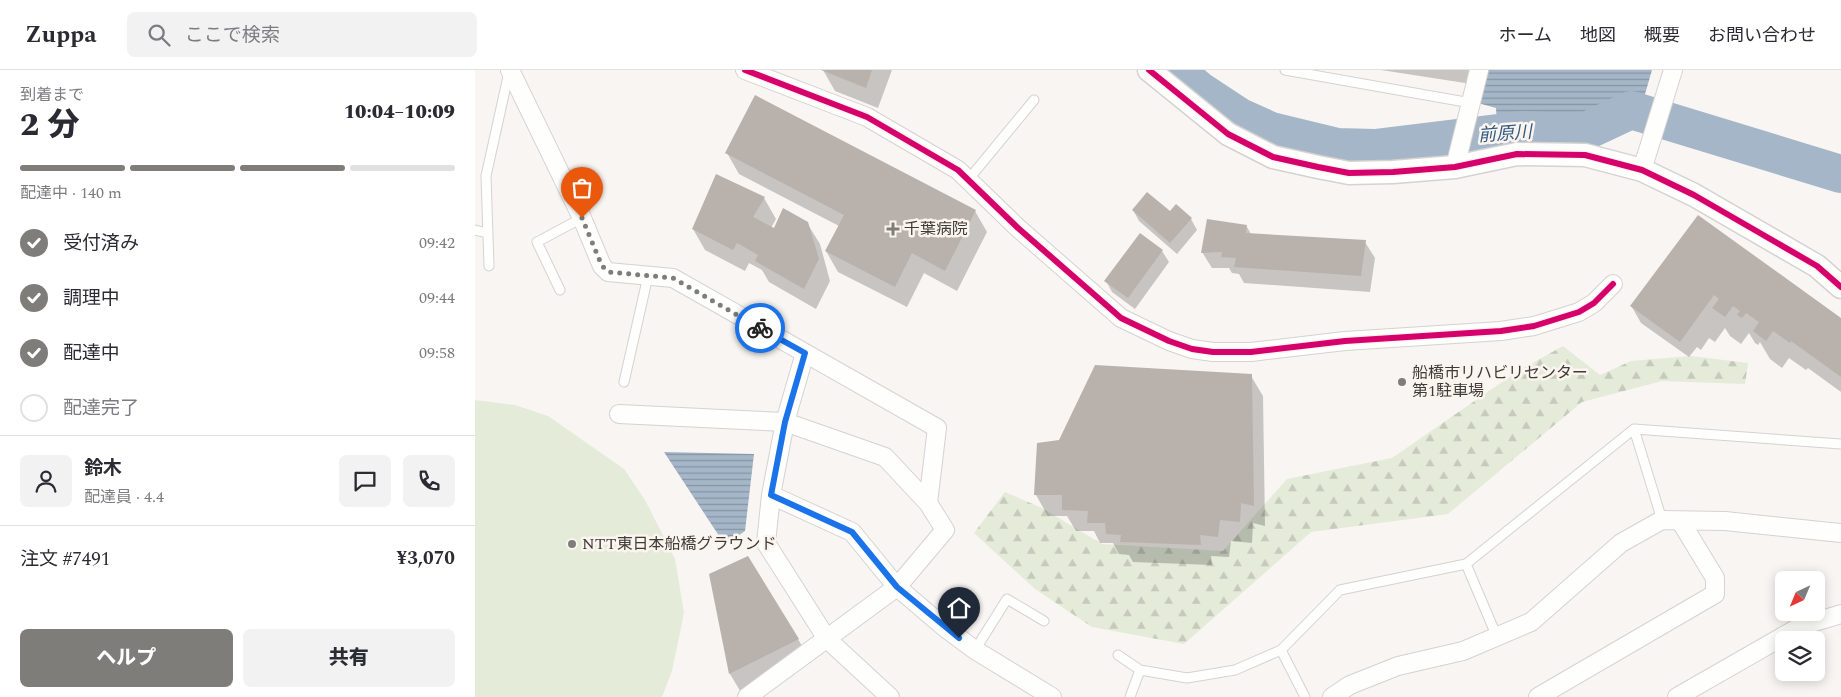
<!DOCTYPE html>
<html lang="ja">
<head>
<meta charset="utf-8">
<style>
  body { margin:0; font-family:Spectral,"Noto Sans JP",serif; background:#f2f2f3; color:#2b2b33; height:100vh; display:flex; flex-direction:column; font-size:19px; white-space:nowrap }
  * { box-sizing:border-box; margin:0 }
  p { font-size:16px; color:#7c7c81 }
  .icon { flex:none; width:28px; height:28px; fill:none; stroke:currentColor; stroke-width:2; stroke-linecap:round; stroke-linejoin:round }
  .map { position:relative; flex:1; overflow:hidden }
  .drawer { display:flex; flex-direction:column; background:#fff; width:475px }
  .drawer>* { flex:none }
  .needle { width:32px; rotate:224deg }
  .controls { position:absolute; left:1300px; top:501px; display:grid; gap:10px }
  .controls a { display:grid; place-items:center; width:50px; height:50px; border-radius:8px; background:#fff; box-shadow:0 2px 12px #0003; font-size:25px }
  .pin { position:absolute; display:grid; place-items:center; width:42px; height:42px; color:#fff; margin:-51px -21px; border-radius:50% 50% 50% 0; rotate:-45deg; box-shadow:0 0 5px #0007 }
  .pin .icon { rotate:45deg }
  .courier { position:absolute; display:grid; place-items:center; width:50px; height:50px; margin:-25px; border:4px solid #1a73e8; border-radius:50%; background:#fff; color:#222; box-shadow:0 1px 6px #0007 }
  .head em { font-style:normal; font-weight:800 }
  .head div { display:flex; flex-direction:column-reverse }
  .head { display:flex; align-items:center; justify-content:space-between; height:85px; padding:0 20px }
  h1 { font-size:32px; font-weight:800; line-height:38px }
  .bar { display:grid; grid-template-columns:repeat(4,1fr); gap:8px 5px; align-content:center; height:60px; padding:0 20px }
  .bar i { height:6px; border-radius:4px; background:#e1e1e2 }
  .bar .active { background:#7f7d7a }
  .bar p { grid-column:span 4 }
  .line { display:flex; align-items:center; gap:12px; padding:0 20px; border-top:1px solid #e1e1e2 }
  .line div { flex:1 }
  .round { display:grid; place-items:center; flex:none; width:52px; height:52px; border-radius:8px; background:#f2f2f3 }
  ol { padding:0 20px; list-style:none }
  li { display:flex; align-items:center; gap:15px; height:55px }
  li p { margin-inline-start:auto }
  li .icon { padding:5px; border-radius:50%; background:#7f7d7a; color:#fff; stroke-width:4 }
  li:last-child { color:#7c7c81 }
  li i { width:28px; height:28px; border:2px solid #e1e1e2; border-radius:50% }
  .primary-button { display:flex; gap:10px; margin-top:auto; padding:10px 20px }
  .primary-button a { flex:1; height:58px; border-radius:8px; background:#7f7d7a; color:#fff; font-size:20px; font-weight:800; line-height:58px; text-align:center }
  .primary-button a+a { background:#f2f2f3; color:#2b2b33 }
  header { display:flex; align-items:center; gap:30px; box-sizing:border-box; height:70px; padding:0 25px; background:#fff; border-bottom:1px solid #e1e1e2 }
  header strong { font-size:24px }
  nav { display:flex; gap:28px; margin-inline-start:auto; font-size:18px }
  .search { width:350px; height:45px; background:#f2f2f3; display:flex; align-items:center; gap:12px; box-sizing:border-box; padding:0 18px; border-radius:8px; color:#7c7c81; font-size:19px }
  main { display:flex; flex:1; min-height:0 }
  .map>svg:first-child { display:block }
  .forest { fill:url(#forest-firs) }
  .garden { fill:#e4ebd9 }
  .water { fill:url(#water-rules) }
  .shadow { fill:#0003 }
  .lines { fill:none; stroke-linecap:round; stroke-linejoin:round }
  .river { stroke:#a4b6c8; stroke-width:38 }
  .building { fill:#b9b2ac }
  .service-casing { stroke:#d5d2d0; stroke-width:11 }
  .minor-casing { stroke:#d5d2d0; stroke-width:20 }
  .tertiary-casing { stroke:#d5d2d0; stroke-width:25 }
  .service { stroke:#fefefd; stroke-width:9 }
  .minor { stroke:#fefefd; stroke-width:18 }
  .tertiary { stroke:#fefefd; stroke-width:22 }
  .cycleway-casing { stroke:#fcf5ef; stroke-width:9 }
  .cycleway { stroke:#d6006c; stroke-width:6 }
  .done { stroke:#7f7d7a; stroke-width:5; stroke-dasharray:0 9 }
  .route { stroke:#1a73e8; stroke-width:6 }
  .poi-dot { fill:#7f7d7a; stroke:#fcf5ef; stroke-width:2 }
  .labels { text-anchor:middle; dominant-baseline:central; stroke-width:5; stroke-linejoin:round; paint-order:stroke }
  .poi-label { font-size:16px; fill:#3e3c39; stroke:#fcf5ef; text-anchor:start }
  .water-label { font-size:18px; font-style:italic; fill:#315b83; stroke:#fcf5ef }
</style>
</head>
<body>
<header>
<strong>Zuppa</strong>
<div class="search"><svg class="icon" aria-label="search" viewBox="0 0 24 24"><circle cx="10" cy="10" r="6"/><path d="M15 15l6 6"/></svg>ここで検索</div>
<nav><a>ホーム</a><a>地図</a><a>概要</a><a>お問い合わせ</a></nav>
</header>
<main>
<section class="drawer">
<div class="head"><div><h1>2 分</h1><p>到着まで</p></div><em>10:04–10:09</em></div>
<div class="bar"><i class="active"></i><i class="active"></i><i class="active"></i><i></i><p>配達中 · 140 m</p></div>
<ol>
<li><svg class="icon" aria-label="check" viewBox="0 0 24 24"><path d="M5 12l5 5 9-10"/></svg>受付済み<p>09:42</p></li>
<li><svg class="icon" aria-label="check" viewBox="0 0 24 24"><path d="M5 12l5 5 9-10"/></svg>調理中<p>09:44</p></li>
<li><svg class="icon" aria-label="check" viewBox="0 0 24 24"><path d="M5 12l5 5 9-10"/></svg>配達中<p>09:58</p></li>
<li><i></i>配達完了</li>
</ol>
<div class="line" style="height:90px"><a class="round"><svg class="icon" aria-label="person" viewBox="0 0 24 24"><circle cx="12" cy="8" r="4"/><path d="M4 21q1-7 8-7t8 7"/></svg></a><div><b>鈴木</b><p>配達員 · 4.4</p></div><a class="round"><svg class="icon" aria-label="chat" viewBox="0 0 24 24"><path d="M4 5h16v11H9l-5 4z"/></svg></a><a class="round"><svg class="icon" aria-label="phone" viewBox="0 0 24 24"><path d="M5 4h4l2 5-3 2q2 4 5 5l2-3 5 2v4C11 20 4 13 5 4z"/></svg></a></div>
<div class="line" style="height:65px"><div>注文 #7491</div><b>¥3,070</b></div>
<div class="primary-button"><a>ヘルプ</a><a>共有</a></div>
</section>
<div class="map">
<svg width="1366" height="627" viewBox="0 0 1366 627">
  <defs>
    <pattern id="forest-firs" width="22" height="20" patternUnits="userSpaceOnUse" patternTransform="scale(1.25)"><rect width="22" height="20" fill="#e4ebd9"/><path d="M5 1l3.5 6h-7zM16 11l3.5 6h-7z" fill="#c5cabb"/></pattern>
    <pattern id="water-rules" width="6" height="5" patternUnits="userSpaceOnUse" patternTransform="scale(1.25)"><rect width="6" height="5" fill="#a4b6c8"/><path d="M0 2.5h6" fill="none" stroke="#8795a3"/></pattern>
  </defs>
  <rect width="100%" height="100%" fill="#f9f5f2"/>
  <path class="forest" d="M1088 276 1125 305 1156 291 1216 286 1273 293 1270 314 1187 311 1107 332 973 444 836 462 709 574 617 557 560 519 499 463 530 422 567 438 627 474 748 481 812 409 917 388 1043 301Z"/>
  <path class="garden" d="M0 330 40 335 73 346 149 399 170 430 200 489 209 543 197 601 187 627H0Z"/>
  <path class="water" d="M1012 0H1177L1168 31C1133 23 1125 44 1096 52 1073 58 1046 54 1022 56L1021 38 1003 33Z
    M189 382 279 384 270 461 250 475Z"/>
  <path class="shadow" d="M348 0H417L403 38 360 21Z
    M906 0H1006L1003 15Z
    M252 83 500 141 512 162 482 221 449 203 432 237 363 202 351 181 364 156 264 104Z
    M289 128 301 149 296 158 299 159 332 153 345 174 355 211 341 239 294 212 287 200 274 193 270 201 230 180 218 159Z
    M658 140 695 143 716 149 722 160 702 184 664 151Z
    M772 157 776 164 890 172 900 188 895 222 769 213 764 204 757 203 754 198H737L727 182Z
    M687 181 694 192 660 239 637 222 631 211Z
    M1176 210 1366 250V322L1333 298 1331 300 1314 288 1307 298 1295 289 1285 272 1283 275 1280 273 1274 263 1266 274 1255 266 1250 258 1240 272 1234 268 1226 280 1222 277 1214 287 1166 253 1157 237Z
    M776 306 788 326 790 456 778 453 777 473 756 471 754 487 736 486 737 495 658 492 654 485 644 484 638 473H625L619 461H601L592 446H573L561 425 563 374 585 371Z
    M235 505 323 569 335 590 267 624 255 604Z"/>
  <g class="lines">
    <path class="river" d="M700 0 724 20 765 47 796 61 862 77 900 78 1047 60 1107 63 1156 40 1366 104"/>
  </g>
  <path class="building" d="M346 0H397L391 18Z
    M280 25 501 140 470 201 437 183 420 217 350 181 369 145 250 83Z
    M241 104 290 127 278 147 299 158 308 138 333 152 344 189 329 219 280 191 283 185 262 173 258 180 217 159Z
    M672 122 695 141 701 134 717 148 695 173 657 140Z
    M1223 145 1366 248V307L1316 271 1315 273 1298 261 1291 271 1278 261 1284 252 1271 243 1267 248 1262 245 1265 241 1258 236 1250 247 1237 238 1244 229 1239 225 1205 272 1155 236Z
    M732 149 772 155 771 163 891 170 886 206 759 197 761 188 746 187 747 182 726 183Z
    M665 163 688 180 653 228 629 211Z
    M620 295 777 304 779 436 766 433 765 452 745 450 743 467 725 465 726 475 645 472 646 465 631 464 630 453H612L613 441 587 440V425H559L562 373 584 370Z
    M273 486 324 569 254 604 234 504Z"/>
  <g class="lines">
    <defs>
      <path id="service" d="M810 0 996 33
        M493 110 559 30
        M0 160 12 163
        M14 196 11 106 34 2
        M85 220 62 172 107 148
        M149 312 173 206
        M1159 359 1187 450
        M991 494 1022 567
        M500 580 532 529 569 551
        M806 580 830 627
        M643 585 665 600 712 608 760 600 806 580 865 520 991 494 1159 359 1366 374
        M655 627 665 600"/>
      <path id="minor" d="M35 0 107 148 127 196 133 202 198 208 462 358 453 433
        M270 0 392 47 483 100 543 158 646 248 694 271 717 279 738 282H776L870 271 1026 261 1059 256 1104 242 1119 233 1138 214
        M980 97 1004 0
        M1167 100 1198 0
        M330 283 310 352 296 425 291 473 352 569 415 627
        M144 344 310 352 410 387 453 433 470 460 422 517 272 627
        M296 425 377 462 422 517 469 557 500 580 577 627
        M857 627 875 615 923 596 988 581 1056 552 1146 473 1187 450 1250 451 1366 463
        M1063 627 1240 524V508L1206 452
        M1202 627 1326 556 1366 544"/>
      <path id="tertiary" d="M674 0 753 64 798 87 843 97 874 103 918 102 980 97 1042 84 1110 85 1167 100 1219 125 1342 196 1366 217"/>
    </defs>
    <use href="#service" class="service-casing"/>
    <use href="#minor" class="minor-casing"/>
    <use href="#tertiary" class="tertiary-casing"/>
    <use href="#service" class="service"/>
    <use href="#minor" class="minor"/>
    <use href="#tertiary" class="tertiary"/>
    <defs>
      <path id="cycleway" d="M270 0 392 47 483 100 543 158 646 248 694 271 717 279 738 282H776L870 271 1026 261 1059 256 1104 242 1119 233 1138 214
        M674 0 753 64 798 87 843 97 874 103 918 102 980 97 1042 84 1110 85 1167 100 1219 125 1342 196 1366 217"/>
    </defs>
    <use href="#cycleway" class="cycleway-casing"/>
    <use href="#cycleway" class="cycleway"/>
  </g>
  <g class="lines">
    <path class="done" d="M107 148 127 196 134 202 198 208 285 258"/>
    <path class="route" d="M285 258 330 283 310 352 296 425 377 462 422 517 484 568"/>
  </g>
  <g class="poi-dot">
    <path d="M415.5 151.5h5v5h5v5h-5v5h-5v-5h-5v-5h5z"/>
    <circle cx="927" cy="312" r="5"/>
    <circle cx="97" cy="474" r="5"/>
  </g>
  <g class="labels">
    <g class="poi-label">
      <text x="429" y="159">千葉病院</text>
      <text x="937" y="303">船橋市リハビリセンター<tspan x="937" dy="18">第1駐車場</tspan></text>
      <text x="107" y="474">NTT東日本船橋グラウンド</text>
    </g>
    <g class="water-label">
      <text transform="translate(1030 64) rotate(-4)">前原川</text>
    </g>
  </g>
</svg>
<div class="controls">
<a><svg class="needle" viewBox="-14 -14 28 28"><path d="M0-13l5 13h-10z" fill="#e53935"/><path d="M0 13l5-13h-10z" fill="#7c7c81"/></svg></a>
<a><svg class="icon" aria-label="layers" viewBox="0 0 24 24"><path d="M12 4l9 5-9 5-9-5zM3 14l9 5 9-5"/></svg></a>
</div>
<div class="pin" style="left:107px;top:148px;background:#ea580c"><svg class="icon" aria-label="bag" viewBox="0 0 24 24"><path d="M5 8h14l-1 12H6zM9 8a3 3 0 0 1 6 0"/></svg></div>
<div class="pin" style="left:484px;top:568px;background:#1f2937"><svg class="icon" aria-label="home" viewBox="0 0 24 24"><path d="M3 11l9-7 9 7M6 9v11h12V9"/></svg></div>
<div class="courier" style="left:285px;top:258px"><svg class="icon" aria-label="bike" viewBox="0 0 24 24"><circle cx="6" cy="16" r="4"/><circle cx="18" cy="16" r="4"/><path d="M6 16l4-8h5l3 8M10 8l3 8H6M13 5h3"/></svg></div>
</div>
</main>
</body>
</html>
